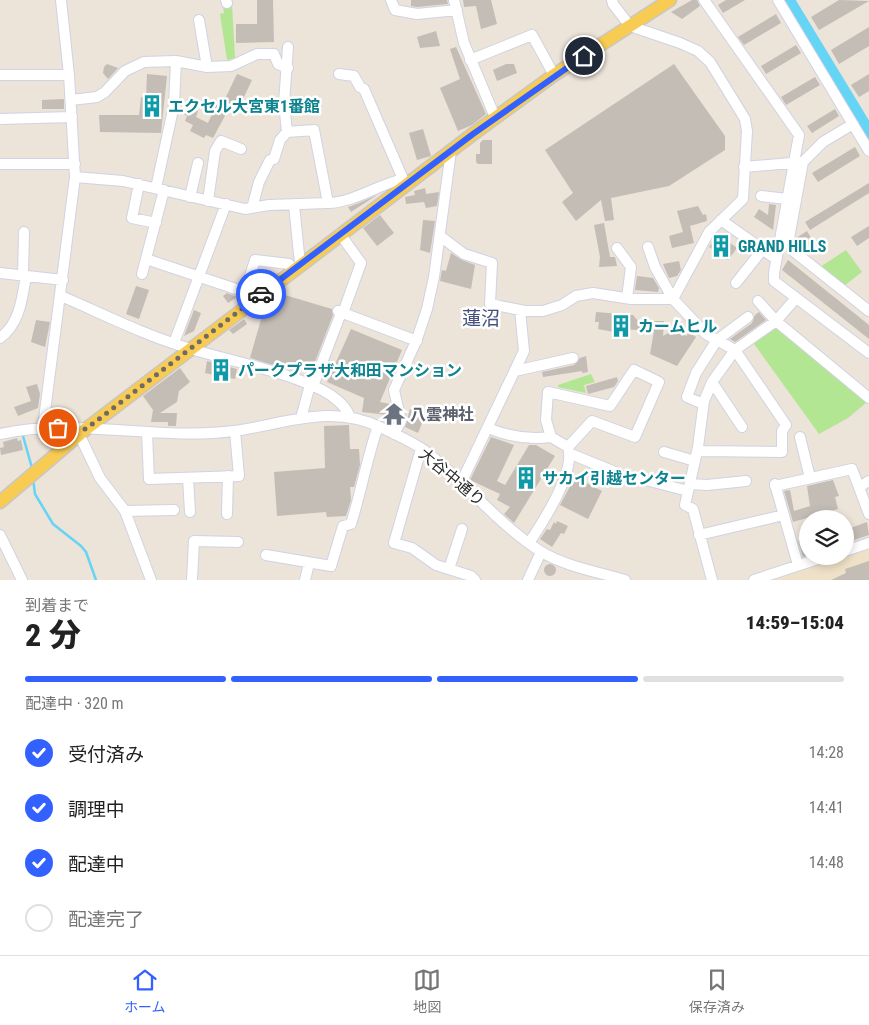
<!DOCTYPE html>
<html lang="ja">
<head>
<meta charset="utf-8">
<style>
  body { margin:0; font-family:"Roboto Condensed","Noto Sans JP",sans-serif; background:#f6f6f6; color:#222; height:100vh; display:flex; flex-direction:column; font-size:19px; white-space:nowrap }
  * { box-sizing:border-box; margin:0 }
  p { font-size:16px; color:#767676 }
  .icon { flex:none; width:28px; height:28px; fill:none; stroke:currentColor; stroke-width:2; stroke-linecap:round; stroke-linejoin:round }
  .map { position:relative; height:580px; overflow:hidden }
  .details { display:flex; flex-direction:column; background:#fff; flex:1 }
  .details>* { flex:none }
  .controls { position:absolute; left:799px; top:510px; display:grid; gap:10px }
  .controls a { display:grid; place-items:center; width:55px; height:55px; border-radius:50%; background:#fff; box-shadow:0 2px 8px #0003; font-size:25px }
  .pin { position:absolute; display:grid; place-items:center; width:42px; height:42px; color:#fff; margin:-21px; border:2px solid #fff; border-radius:50%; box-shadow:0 1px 5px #0007 }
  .courier { position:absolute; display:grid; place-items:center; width:50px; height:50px; margin:-25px; border:4px solid #3361ff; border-radius:50%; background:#fff; color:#222; box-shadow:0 1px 6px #0007 }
  .head em { font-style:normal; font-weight:800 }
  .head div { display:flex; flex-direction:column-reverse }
  .head { display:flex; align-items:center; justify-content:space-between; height:85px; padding:0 25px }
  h1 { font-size:32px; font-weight:800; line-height:38px }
  .bar { display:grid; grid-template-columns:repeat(4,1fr); gap:8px 5px; align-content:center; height:60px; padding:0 25px }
  .bar i { height:6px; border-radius:4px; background:#e0e0e0 }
  .bar .current { background:#3361ff }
  .bar p { grid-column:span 4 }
  ol { padding:0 25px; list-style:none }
  li { display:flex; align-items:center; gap:15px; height:55px }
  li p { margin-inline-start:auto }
  li .icon { padding:5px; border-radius:50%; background:#3361ff; color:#fff; stroke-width:4 }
  li:last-child { color:#767676 }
  li i { width:28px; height:28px; border:2px solid #e0e0e0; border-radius:50% }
  .tabs { display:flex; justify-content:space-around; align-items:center; height:70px; border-top:1px solid #e0e0e0; background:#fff; font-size:14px; color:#767676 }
  .tabs a { display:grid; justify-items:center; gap:2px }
  .tabs .current { color:#3361ff }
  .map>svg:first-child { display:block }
  .education { fill:#efe1c7 }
  .green { fill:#b2e692 }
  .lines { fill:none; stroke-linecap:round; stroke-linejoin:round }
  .stream { stroke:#65d4f5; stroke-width:2.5 }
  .river { stroke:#65d4f5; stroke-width:15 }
  .building { fill:#c4bdb6 }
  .minor-casing { stroke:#cfd3e3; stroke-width:12 }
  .major-casing { stroke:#c7c7c7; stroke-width:15 }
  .minor { stroke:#fff; stroke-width:10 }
  .major { stroke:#f8cb52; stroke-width:12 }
  .done { stroke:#6d6a67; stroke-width:5; stroke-dasharray:0 9 }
  .route { stroke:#3361ff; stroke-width:6 }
  .labels { text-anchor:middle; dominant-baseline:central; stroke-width:5; stroke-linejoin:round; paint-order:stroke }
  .culture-label { font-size:16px; font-weight:bold; fill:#0d838f; stroke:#fff; text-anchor:start }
  .worship-label { font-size:16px; font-weight:bold; fill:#5b616d; stroke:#fff; text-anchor:start }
  .street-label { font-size:16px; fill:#292929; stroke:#fff }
  .quarter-label { font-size:19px; fill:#47527c; stroke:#fff }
</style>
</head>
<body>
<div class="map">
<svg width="869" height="580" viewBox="0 0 869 580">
  <rect width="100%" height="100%" fill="#ece3d9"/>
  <path class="education" d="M869 549V580H774L857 552Z"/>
  <path class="green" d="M232 4 235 58 227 60 220 14 224 13 223 6Z
    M846 250 862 272 844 286 820 267Z
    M776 323 867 402 848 418 819 434 752 341Z
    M591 374 595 382 584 385 586 393 558 387V385Z"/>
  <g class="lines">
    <path class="stream" d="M23 436 32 468
      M33 479 35 494 53 524 81 546 86 552 96 580"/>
    <path class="river" d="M787 0 869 135"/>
  </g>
  <path class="building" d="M257 0H273L274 42 236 43V24H257Z
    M411 0H447L448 4 417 7 411 6Z
    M463 0H491L497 24 481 29 476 6 464 7Z
    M692 0H697L700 6 682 19 671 12Z
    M726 0H745L723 13 718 5Z
    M839 0 869 1 819 30 811 17Z
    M776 14 781 23 744 45 738 37Z
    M869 27V46L839 64 831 50Z
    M436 31 440 46 420 48 417 37Z
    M796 45 801 53 766 74 761 66Z
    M456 47 486 114 472 125 458 131 440 88 460 79 450 49Z
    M107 64 118 68 108 79 103 73 104 67Z
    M506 64H514L517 73 497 81 493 70Z
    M674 64 725 136V150L669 186 611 198 614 220 605 221 601 200 576 221 562 202 573 193 545 150Z
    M147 74 167 76 161 133 100 132 99 115H139L141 97 146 98Z
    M237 74 252 80 235 116 227 112 213 138 206 135 204 138 190 131 193 125 185 121 187 116 181 113 188 98 196 102 193 108 198 111 196 117 208 123 218 101 223 103Z
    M869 74V91L859 97 851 85Z
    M815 77 820 85 786 105 781 97Z
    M64 99V109H42V100Z
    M835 109 839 116 812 133 807 126Z
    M423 129 431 156 417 160 409 133Z
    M483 140H492V164H478L476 162V154H480V143Z
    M855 147 860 156 818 182 812 173Z
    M869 183V193L810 230 805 222Z
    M425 188 426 194 439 192 437 206 426 208 424 202 406 204 405 197 415 195 414 191Z
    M377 195 351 212 348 207 359 203Z
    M769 204 776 205 773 230 754 217 759 209 768 215Z
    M698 206 703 215 706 214 707 221 690 226 694 243 672 248 669 236 683 232 677 211Z
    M380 215 394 233 377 246 363 228Z
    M423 220 435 221 430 253 420 250Z
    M604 223 610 257H615L617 266 599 267 600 257 594 225Z
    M869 226V238L857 246 851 237Z
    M807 231 814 243 805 248 800 247 796 238Z
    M718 234 737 248 728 260 709 247Z
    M451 253 462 260 475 265 471 289 440 281 442 270 446 271Z
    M788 260 869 325V339L782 270Z
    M679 261 681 270 677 276 669 278 663 264Z
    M637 276 653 278 659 288 658 292 635 290Z
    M136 286 149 290 139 319 126 314Z
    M227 293 237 297 228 303 223 296Z
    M278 293 332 309 333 315 313 367 299 363 297 372 250 358 266 302Z
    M194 310 201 313 194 331 184 336Z
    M596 312 633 315 638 321H664L663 336 675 329 676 331 687 336 688 332 696 337 677 366 650 354 654 331 620 329 619 333 598 329 599 322H595Z
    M759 312 766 320 735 342 730 339 752 323 755 315Z
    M244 319 247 324 233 334 229 330Z
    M36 320 50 322 45 347 31 342Z
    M351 329 402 350 380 402 390 404 388 415 362 412 364 398 327 382Z
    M586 356 588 372 582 373V371L543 377 542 372 574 365 580 358Z
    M207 361 237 369 235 379 205 373Z
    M180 368 190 382 179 391 177 402 160 413H177L176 426H168V422H151L153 410 143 396Z
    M617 377 618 381 614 387 588 394 586 386Z
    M37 384 40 394 38 408 18 416 14 407 31 401 26 387Z
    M410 409 425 416 418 433 405 427Z
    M349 425 350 449H359L360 465 354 487H350L351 500 346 516 327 517 326 512 277 516 274 472 325 468 324 426Z
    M491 437 514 445 497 481 505 485 529 445H536L555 456 514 523 504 514 510 507 497 500 500 494 470 480Z
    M17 438 18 441 21 440 23 450 1 455 0 448 4 447 3 442Z
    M575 477 602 491 588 519 560 505Z
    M833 480 839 496 835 497 838 509 793 522 784 491 790 490 794 511 810 506 807 486Z
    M557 521 568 526 564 534 561 533 552 547 540 539 547 529 550 530 554 522 556 524Z
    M867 522 869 535 845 543V530Z
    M808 538V555L803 557 798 541Z
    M869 561V580H831L846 573 845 569Z
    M544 570a6 6 0 1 1 12 0a6 6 0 1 1-12 0Z"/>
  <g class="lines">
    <defs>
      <path id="minor" d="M226 0 227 3
        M391 0 395 10 417 14 457 10
        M454 0 464 43 495 117
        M612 0 613 4 630 26 680 43 698 51 710 62 745 119 747 131 743 199 709 232 673 299 655 267 648 247
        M704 0 799 135 774 273V281L869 353
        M778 0 869 151
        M199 20 207 67
        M288 47 284 103 287 132 314 130 328 203C355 202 377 185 403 179L407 184
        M470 60 532 35 554 75
        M339 74 354 76 360 87 364 89 403 179
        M0 75H69
        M71 100 97 97 105 92 125 71 144 62 176 61 207 67 231 66 257 54H274L278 64 288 68
        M0 119 72 117
        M803 162 823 142 853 124
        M0 164H75
        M744 167 803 162 789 238 792 250 869 311
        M75 177 123 181 245 209 269 205 328 203
        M139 184 132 218 156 223
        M156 188 174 105 176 61
        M761 196 787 199
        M190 197 198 163
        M208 201 215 151 221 141 241 149
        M294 205 300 264
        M252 208 259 182 270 160 274 159 280 140 287 132
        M721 220 776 259
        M340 234 361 263 343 313 417 341
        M440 236 464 254 492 263 490 304 525 311H543L562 305 576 296 593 293 631 299H673L706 334 735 350 786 425 782 431V452L698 451
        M617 248 631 267 627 298
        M146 259 245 292 248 303
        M0 273 63 280
        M142 274 164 190
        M23 275 24 232
        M736 283 763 249
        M245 292 255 260 289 264 294 269
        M61 296C103 314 146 336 191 349 234 362 281 370 322 390 332 395 345 405 349 415
        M758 301 776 321 869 398
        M0 338C20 323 22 299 26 276
        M174 343 226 204
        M515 371 573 358
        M712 382 742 427
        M313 386 341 313 338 311
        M703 404 687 397 696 373 717 340 748 317
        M301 418 310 385
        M43 427 75 177 69 75 61 0
        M488 428C509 437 528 440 551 437
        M147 433 149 479 239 476 235 431
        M0 434C77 417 156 441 234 431 286 424 331 403 382 428 397 435 415 443 428 453 467 484 498 524 540 551 564 566 598 572 625 580
        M79 434 100 478 125 511 151 580
        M394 434 401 421 394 390 417 339 427 309 434 277 451 151
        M800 437 810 478
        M421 449 394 543 412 548 436 565 471 576 475 580
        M664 452 695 461
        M571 454 615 472
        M188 478 190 512
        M642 479 688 491
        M461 483 524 351 520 310
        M690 484 707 485 746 481
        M775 484 798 565
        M775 486 852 469 869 514
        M859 487 869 481
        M125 511 174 510
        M227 514 228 476
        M0 535 22 580
        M699 535 784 515
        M529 543C543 522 576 472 568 447L551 437 546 420 548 392 610 406 634 370 659 382 635 437 592 421 568 447
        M845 551 869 543
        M266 555 331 566 343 526 351 524C361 492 367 458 378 426
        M449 569 462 529
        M192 580 194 541 238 542
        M305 580 309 563
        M528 580 541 552
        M712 580 693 509 685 505 698 447 704 401 712 382 735 350 776 321 796 298
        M754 580 827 556"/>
      <path id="major" d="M0 502 86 429 473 134 554 75 670 0"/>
    </defs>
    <use href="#minor" class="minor-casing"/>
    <use href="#major" class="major-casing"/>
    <use href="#minor" class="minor"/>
    <use href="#major" class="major"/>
  </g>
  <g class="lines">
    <path class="done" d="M58 428 86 429 261 294"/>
    <path class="route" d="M261 294 473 134 584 56"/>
  </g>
  <defs>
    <symbol id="building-bare" viewBox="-9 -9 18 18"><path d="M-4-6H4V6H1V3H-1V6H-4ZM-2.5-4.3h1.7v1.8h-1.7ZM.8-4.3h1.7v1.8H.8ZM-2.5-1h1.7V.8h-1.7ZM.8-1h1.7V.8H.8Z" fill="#0f9aa8" stroke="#fff" stroke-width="2.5" paint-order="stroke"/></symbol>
    <symbol id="temple-bare" viewBox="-9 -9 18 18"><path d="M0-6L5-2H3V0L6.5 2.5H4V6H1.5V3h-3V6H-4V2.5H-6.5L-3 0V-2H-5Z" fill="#6b7280" stroke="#fff" stroke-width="2.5" paint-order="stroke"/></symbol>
  </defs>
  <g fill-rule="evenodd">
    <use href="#building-bare" x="136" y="90" width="32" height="32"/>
    <use href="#building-bare" x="705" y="230" width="32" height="32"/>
    <use href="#building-bare" x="605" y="310" width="32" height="32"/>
    <use href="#building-bare" x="205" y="354" width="32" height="32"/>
    <use href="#temple-bare" x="378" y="398" width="32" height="32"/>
    <use href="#building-bare" x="510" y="462" width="32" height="32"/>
  </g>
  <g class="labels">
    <g class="culture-label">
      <text x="168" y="106">エクセル大宮東1番館</text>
      <text x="738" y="246">GRAND HILLS</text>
      <text x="638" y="326">カームヒル</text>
      <text x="238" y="370">パークプラザ大和田マンション</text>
      <text x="542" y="478">サカイ引越センター</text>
    </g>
    <g class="worship-label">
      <text x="410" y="414">八雲神社</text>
    </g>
    <g class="street-label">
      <text transform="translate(452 477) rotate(40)">大谷中通り</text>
    </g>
    <g class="quarter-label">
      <text x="481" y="318">蓮沼</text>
    </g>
  </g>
</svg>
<div class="controls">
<a><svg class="icon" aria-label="layers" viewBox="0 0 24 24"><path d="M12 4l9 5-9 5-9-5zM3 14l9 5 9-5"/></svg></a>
</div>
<div class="pin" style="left:58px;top:428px;background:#ea580c"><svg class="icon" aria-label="bag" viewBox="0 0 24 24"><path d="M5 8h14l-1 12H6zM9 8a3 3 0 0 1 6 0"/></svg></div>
<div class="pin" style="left:584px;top:56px;background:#1f2937"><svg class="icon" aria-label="home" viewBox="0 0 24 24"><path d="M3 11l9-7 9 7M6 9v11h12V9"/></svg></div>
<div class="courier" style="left:261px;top:294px"><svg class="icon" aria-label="car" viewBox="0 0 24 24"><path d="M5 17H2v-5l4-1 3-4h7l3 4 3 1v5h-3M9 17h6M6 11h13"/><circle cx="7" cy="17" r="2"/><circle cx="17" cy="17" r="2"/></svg></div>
</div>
<section class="details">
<div class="head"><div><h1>2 分</h1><p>到着まで</p></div><em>14:59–15:04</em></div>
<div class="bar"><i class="current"></i><i class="current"></i><i class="current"></i><i></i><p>配達中 · 320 m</p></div>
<ol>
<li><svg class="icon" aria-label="check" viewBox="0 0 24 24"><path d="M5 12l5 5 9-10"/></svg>受付済み<p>14:28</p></li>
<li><svg class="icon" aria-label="check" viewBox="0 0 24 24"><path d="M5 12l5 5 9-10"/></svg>調理中<p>14:41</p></li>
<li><svg class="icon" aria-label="check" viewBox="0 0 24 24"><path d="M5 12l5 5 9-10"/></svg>配達中<p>14:48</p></li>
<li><i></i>配達完了</li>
</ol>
</section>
<nav class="tabs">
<a class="current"><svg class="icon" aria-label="home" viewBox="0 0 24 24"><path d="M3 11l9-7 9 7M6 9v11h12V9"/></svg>ホーム</a>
<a><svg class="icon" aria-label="map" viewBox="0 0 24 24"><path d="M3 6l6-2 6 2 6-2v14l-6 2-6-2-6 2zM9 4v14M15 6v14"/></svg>地図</a>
<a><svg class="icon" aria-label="saved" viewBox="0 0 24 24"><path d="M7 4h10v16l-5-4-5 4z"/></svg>保存済み</a>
</nav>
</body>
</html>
